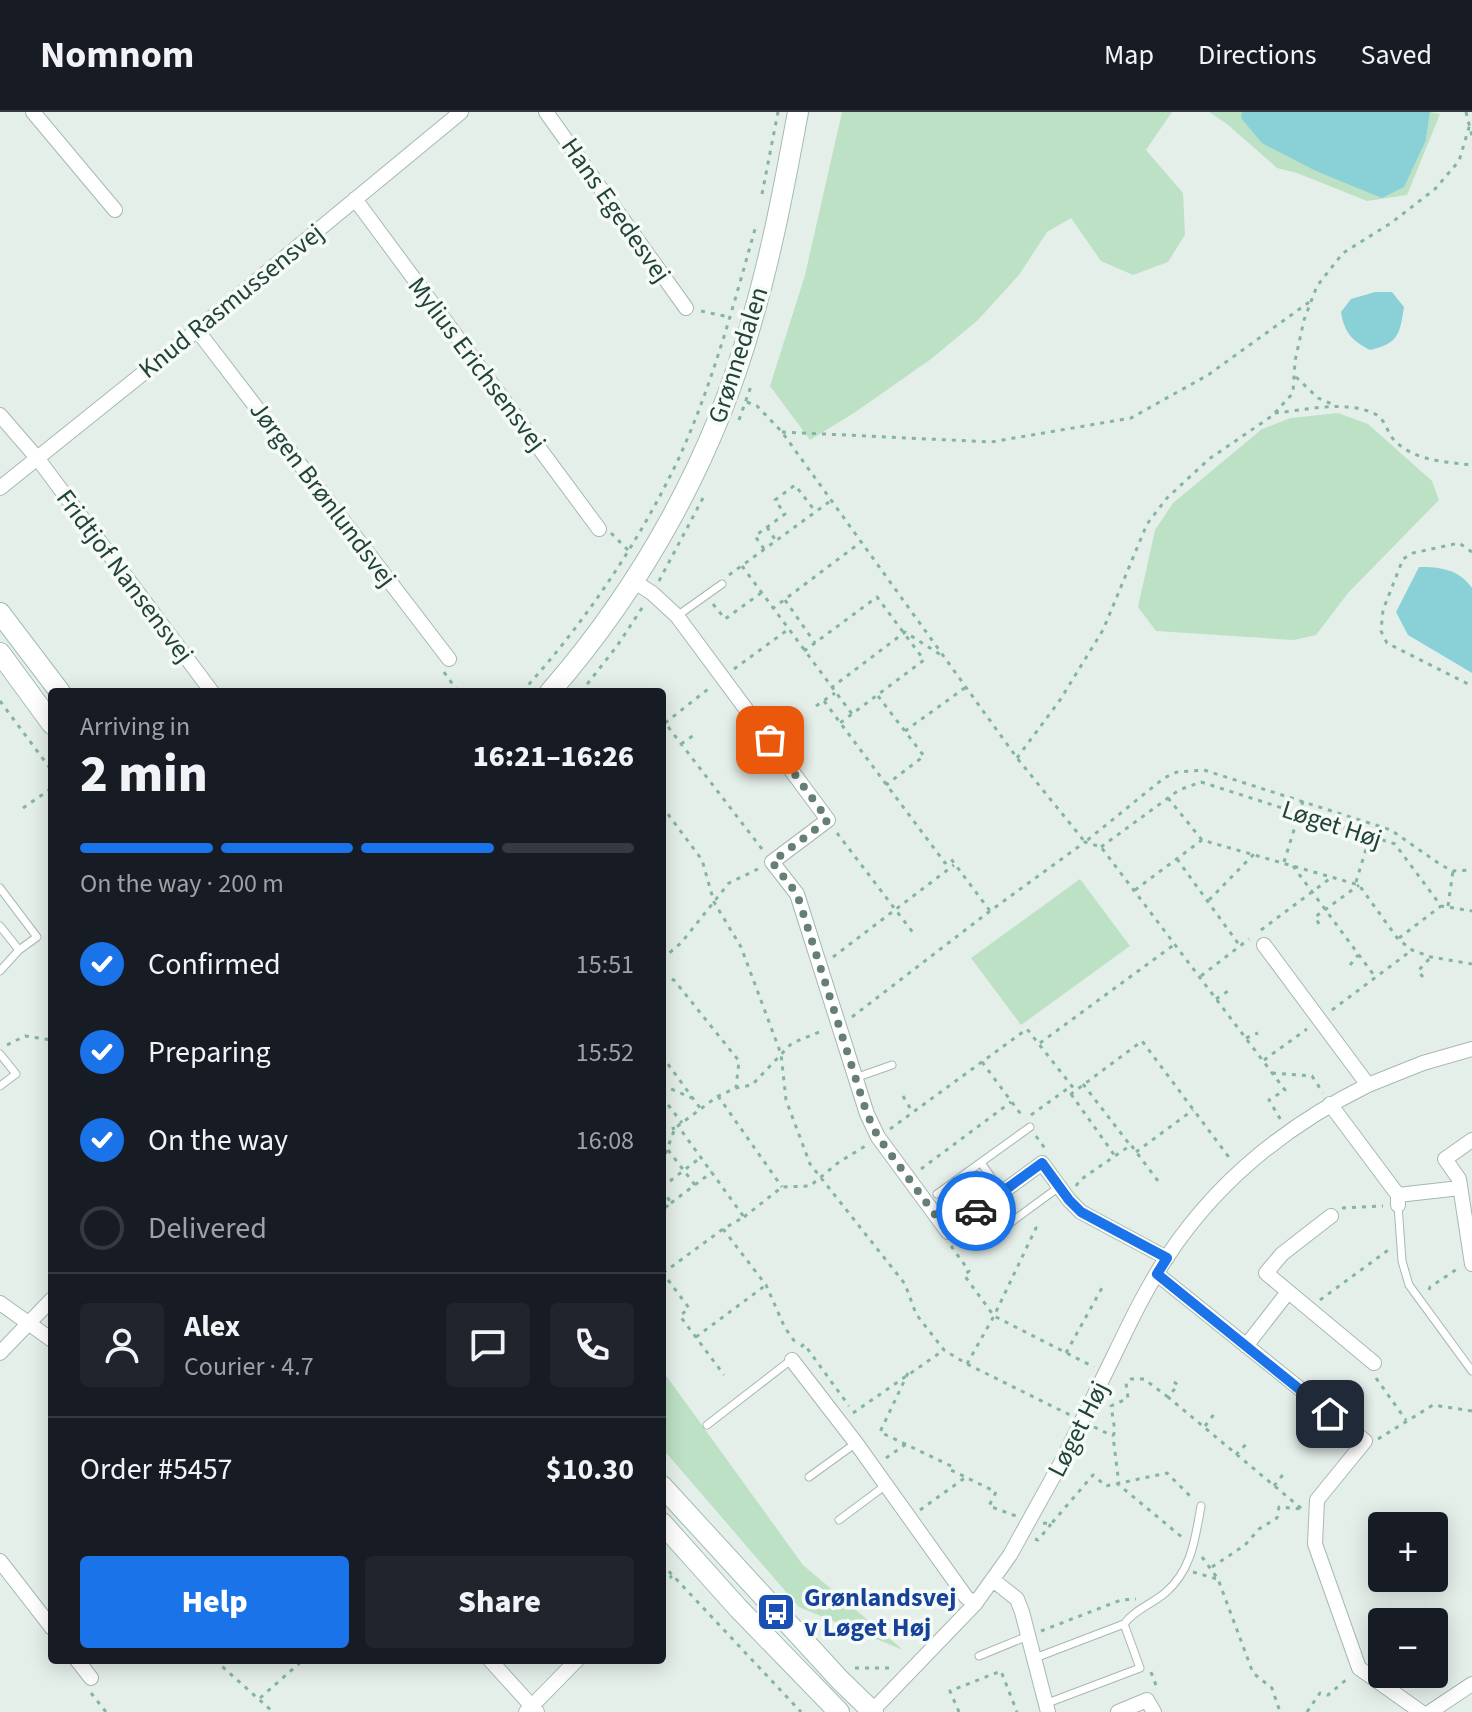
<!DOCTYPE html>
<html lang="en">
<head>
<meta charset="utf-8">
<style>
  body { margin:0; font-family:"Source Sans 3",sans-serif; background:#20242c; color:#f1f3f6; height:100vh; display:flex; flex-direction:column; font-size:30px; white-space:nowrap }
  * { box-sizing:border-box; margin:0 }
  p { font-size:26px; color:#9ea1a6 }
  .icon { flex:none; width:44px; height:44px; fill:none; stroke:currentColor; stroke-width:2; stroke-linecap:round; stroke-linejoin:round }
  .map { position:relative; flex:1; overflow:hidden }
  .side { position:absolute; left:48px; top:576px; width:618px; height:976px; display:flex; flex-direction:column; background:#171b24; border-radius:8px; box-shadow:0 4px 20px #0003 }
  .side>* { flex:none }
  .buttons { position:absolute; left:1368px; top:1400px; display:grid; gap:16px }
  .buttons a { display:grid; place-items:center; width:80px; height:80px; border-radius:8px; background:#171b24; box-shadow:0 4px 20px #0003; font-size:40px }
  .pin { position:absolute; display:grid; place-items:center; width:68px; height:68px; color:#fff; margin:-34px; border-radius:16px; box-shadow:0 4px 12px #0006 }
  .courier { position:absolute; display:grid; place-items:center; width:80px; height:80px; margin:-40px; border:6px solid #1a73e8; border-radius:50%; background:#fff; color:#222; box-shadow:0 2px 10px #0007 }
  .summary em { font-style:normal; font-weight:800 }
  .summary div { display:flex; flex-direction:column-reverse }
  .summary { display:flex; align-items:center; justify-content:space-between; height:136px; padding:0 32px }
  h1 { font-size:52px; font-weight:800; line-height:60px }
  .bar { display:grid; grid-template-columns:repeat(4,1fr); gap:12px 8px; align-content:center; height:96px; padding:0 32px }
  .bar i { height:10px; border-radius:6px; background:#363941 }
  .bar .on { background:#1a73e8 }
  .bar p { grid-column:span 4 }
  .line { display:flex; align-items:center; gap:20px; padding:0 32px; border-top:2px solid #363941 }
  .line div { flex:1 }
  .round { display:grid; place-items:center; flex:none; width:84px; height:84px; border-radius:8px; background:#20242c }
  ol { padding:0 32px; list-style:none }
  li { display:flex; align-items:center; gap:24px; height:88px }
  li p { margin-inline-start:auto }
  li .icon { padding:8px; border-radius:50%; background:#1a73e8; color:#fff; stroke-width:4 }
  li:last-child { color:#9ea1a6 }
  li i { width:44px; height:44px; border:4px solid #363941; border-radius:50% }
  .cta { display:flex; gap:16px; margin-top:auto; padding:16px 32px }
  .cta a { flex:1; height:92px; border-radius:8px; background:#1a73e8; color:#fff; font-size:32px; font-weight:800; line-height:92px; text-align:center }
  .cta a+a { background:#20242c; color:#f1f3f6 }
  header { display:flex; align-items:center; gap:48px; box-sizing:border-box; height:112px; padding:0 40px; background:#171b24; border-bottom:2px solid #363941 }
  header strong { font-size:38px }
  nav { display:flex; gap:44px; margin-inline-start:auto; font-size:28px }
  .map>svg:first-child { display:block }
  .green { fill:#bde1c4 }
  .water { fill:#8ad0d7 }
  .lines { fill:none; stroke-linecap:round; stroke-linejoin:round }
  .lane-casing { stroke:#a7b8b1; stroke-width:9 }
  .street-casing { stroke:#a7b8b1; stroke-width:16 }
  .secondary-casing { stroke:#a2bcb1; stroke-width:22 }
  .path { stroke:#83b5a2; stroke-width:3; stroke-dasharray:4 6; stroke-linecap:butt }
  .lane { stroke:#fff; stroke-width:7 }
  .street { stroke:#fff; stroke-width:14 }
  .secondary { stroke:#fff; stroke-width:20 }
  .street-bridge-casing { stroke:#a7b8b1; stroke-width:16; stroke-linecap:butt }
  .street-bridge { stroke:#fff; stroke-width:14 }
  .done { stroke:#667f76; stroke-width:8; stroke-dasharray:0 14.4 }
  .route { stroke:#1a73e8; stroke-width:10 }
  .labels { text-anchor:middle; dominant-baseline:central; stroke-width:7; stroke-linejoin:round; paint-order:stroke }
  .street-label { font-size:26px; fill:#224338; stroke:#f6fbf8 }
  .transit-label { font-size:26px; font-weight:bold; fill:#164399; stroke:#f6fbf8; text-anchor:start }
</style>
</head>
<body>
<header>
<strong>Nomnom</strong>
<nav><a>Map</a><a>Directions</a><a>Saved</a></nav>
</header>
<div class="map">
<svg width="1472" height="1600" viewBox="0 0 1472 1600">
  <rect width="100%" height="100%" fill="#e5efea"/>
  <path class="green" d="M842 0H1172L1146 38 1183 81 1185 123 1168 150 1133 163 1101 149 1071 106 1047 120 1019 163 978 208 931 247 854 301 810 328 770 274 805 163Z
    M1209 0H1242V6L1426 28 1430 0 1440 2 1407 83 1367 89 1297 61 1277 56 1227 12Z
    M1338 301 1368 312 1432 369 1439 388 1348 481 1316 523 1294 528 1156 519 1138 495 1155 418 1173 391 1262 317 1291 306Z
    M1080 767 1130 834 1021 913 971 846Z
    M662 1258 803 1453 903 1538 799 1495 662 1336Z"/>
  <path class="water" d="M1242 0H1430L1426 28 1404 75 1382 86 1316 59 1262 31 1241 6Z
    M1375 180H1392L1404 195C1400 222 1398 232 1370 238 1352 229 1344 220 1341 200L1351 187Z
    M1419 455C1440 455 1459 457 1472 476V561L1408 523 1396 500Z"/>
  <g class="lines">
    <defs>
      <path id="lane" d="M677 504 722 472
        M0 776 37 825 19 838 0 859
        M0 814 19 838
        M0 942 16 962 0 974
        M855 966 892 953
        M981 1051 1002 1080
        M937 1082 1030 1015
        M1398 1093 1402 1149 1409 1173 1472 1259
        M999 1119 1059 1075
        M707 1313 791 1248
        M809 1365 856 1331
        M839 1408 886 1373
        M1124 1512C1134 1498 1152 1492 1165 1481 1192 1458 1195 1427 1201 1394
        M979 1544 1028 1524
        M1035 1546 1124 1512 1140 1556 1045 1592"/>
      <path id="street" d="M33 0 115 98
        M546 0 686 196
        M355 87 599 417
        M197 218 449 547
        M0 303 38 347 212 580
        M0 376 197 218 461 0
        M635 470 652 481 677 504 828 708 772 750 797 782 867 1002 878 1025 948 1120 1042 1051 1069 1088 1081 1100 1167 1146
        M1368 973 1423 951 1472 937
        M1330 992 1398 1083V1093
        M1472 1028 1445 1047 1459 1067 1472 1152
        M1398 1083 1460 1076
        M1331 1104 1282 1142 1266 1161 1374 1251
        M1157 1162 1365 1329 1317 1388 1315 1432 1359 1556 1421 1600
        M0 1191 52 1228
        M1246 1234 1288 1180
        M0 1241 52 1187
        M792 1248 856 1331 966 1485 975 1492
        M1096 1280C1119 1235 1139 1187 1167 1145 1217 1069 1287 1013 1368 973L1264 833
        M0 1449 52 1516
        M993 1468 1017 1487 1022 1500 1048 1600
        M77 1548 91 1566
        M490 1548 537 1600
        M526 1600 577 1548
        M871 1600 975 1492 1010 1443 1062 1349
        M1118 1600 1147 1588 1154 1600
        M1430 1600 1472 1572"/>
      <path id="secondary" d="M0 501 60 580
        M0 541 52 612
        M550 580C643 473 714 345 752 208 772 140 785 70 798 0
        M662 1374 840 1568 873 1600
        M662 1411 738 1496 839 1600"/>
    </defs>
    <use href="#lane" class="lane-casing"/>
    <use href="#street" class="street-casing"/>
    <use href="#secondary" class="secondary-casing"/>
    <path class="path" d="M1466 0 1472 24
      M762 82 778 0
      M701 199 729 205
      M1296 265 1318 286 1334 293
      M747 290 757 294 782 320 1017 646 1085 730 1164 666 1177 660 1204 658 1391 718 1441 753 1453 759 1472 758
      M1275 301C1306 298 1344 288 1373 301 1387 307 1386 321 1396 330 1416 349 1446 350 1472 353
      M739 308 751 274
      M782 320 991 330 1131 306 1208 263 1312 188
      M767 415 776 429
      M611 421 628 438
      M764 437 755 424 785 402 775 388 795 373 815 399
      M1472 440 1459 431 1413 441 1403 447 1383 498 1381 519 1387 531 1472 574
      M742 454 852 602
      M729 463 829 390
      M659 469 704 384
      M785 488 815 531
      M713 492 725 507 761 481
      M772 497 861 430
      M804 539 877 485 924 548 840 611
      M734 557 786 519
      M444 560 458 580
      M831 576 905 520 941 543
      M522 580C584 512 638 432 678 348 712 274 733 195 755 117
      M581 580 617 534 644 493
      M878 584 924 644 886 673
      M0 589 52 659
      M824 589 945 751 951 747 990 799
      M816 594 835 581
      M662 607 762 737
      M665 611 712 574
      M905 619 966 575
      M681 632 697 621
      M1017 646 1060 588 1103 518 1147 412 1167 386 1209 347 1272 304 1293 281 1295 249 1304 208 1317 174 1343 141 1391 111 1435 77 1459 49 1470 12
      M1168 686 1202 728 1359 773 1398 827 1412 838 1431 845 1472 852
      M662 694 702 748 714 790 741 835 781 942 786 988 810 1052 905 1172 916 1202 944 1238 967 1252 1070 1303
      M23 696 52 676
      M837 721 914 822
      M1101 735 1179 678 1201 670 1395 732 1441 794 1472 799
      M1177 747 1240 834
      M1284 750 1303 689
      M1293 754 1376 866
      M1356 770 1370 724
      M1135 778 1202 728
      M1209 788 1254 742
      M1448 794 1453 759
      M1319 812 1315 805 1359 773
      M1261 818 1332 765
      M1399 826 1441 794
      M833 845 954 753
      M662 847 681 831 729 771 758 757
      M1350 853 1358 843
      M1201 864 1249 827
      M662 865 674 868 739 949 736 976
      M1423 865 1418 859 1431 845
      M1216 887 1228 879
      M1332 898 1412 838
      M852 905 990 799 1085 730 1101 735 1285 978 1269 988 1282 1010
      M1246 926 1258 921
      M1040 931 1175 832
      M7 933 25 924 52 928
      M662 944 700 996
      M1264 948 1307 917
      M982 950 1023 1005
      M1272 961 1312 964 1323 981
      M1083 972 1130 1033
      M662 973 692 986
      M1071 982 1115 1044
      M718 984 782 1075
      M903 984 913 1001
      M662 985 682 1011
      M1031 1003 1067 977 1071 982 1142 929 1231 1048
      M890 1017 1027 917 1075 978
      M662 1019 675 1016
      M1036 1024 1046 1038
      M668 1038 695 1073
      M1136 1040 1193 998
      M662 1051 675 1016 718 984 736 976 752 973 792 931 824 918
      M921 1057 1011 990
      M1076 1074 1080 1068 1131 1033 1161 1073
      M662 1075 700 1046
      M662 1077 671 1091 662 1098
      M671 1091 712 1060
      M1342 1096 1383 1094
      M744 1105 782 1075 810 1074 839 1050 867 1033
      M723 1117 766 1173 785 1216 798 1234
      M951 1134 969 1159 964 1163 994 1204 1094 1255
      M662 1160 689 1196 680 1204 724 1263
      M663 1161 723 1117 744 1105 678 1014
      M1429 1178 1430 1175 1457 1157
      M1320 1188 1391 1136
      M696 1225 766 1173
      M801 1235 804 1232 849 1294
      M1066 1241 1103 1174
      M967 1252 994 1204 1036 1116 1032 1110
      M908 1261 880 1320 951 1354 949 1357 996 1380 989 1394 1016 1404
      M1376 1266 1406 1308
      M1174 1270 1178 1273 1168 1285 1302 1397
      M1168 1285 1144 1267H1131L1126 1271 1128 1286 1111 1294 1115 1319 1113 1324 1119 1373 1183 1426
      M853 1301 944 1238
      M1205 1314 1214 1302 1210 1299
      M1094 1315 1113 1324
      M1378 1327 1433 1293 1472 1299
      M1236 1343 1248 1330
      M886 1346 906 1332
      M1274 1374 1285 1360
      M920 1398 966 1365
      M1043 1411 1051 1412 1093 1363 1106 1374 1167 1361 1192 1386
      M1035 1427 1038 1428 1051 1412
      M1202 1445 1218 1467 1253 1561 1272 1576 1280 1600
      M662 1452 801 1600
      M1212 1455 1245 1433 1259 1417 1277 1406 1279 1395 1302 1397
      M1193 1460 1217 1467
      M662 1472 672 1464
      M1041 1519 1121 1488 1136 1487
      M215 1548 273 1600
      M855 1556H891
      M1151 1560 1157 1576
      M1431 1562 1434 1580
      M91 1581 106 1600
      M260 1586 303 1548
      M959 1600 950 1579 1001 1559 1017 1600
      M1307 1600 1320 1581 1328 1583 1347 1567"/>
    <use href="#lane" class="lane"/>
    <use href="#street" class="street"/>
    <use href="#secondary" class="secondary"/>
    <defs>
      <path id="street-bridge" d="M1062 1349 1096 1280"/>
    </defs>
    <use href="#street-bridge" class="street-bridge-casing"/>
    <use href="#street-bridge" class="street-bridge"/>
  </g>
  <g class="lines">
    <path class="done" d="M770 628 828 708 772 750 797 782 867 1002 878 1025 948 1120 976 1099"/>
    <path class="route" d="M976 1099 1042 1051 1069 1088 1081 1100 1167 1146 1157 1162 1330 1302"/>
  </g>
  <defs>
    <symbol id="bus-square" viewBox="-11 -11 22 22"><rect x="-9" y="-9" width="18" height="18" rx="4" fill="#1a4fb4" stroke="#f6fbf8"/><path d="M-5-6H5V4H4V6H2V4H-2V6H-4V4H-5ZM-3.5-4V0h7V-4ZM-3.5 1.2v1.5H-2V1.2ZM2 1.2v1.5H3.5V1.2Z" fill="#fff"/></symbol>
  </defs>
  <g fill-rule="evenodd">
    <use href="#bus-square" x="754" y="1478" width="44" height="44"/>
  </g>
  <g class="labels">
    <g class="street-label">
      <text transform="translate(616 98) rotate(55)">Hans Egedesvej</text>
      <text transform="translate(231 189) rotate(-39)">Knud Rasmussensvej</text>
      <text transform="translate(738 243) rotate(-72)">Grønnedalen</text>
      <text transform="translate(477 252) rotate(53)">Mylius Erichsensvej</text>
      <text transform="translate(323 382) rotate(53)">Jørgen Brønlundsvej</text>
      <text transform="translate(125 464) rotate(53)">Fridtjof Nansensvej</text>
      <text transform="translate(1332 712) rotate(18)">Løget Høj</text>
      <text transform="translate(1078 1317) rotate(-63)">Løget Høj</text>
    </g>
    <g class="transit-label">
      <text x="804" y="1485">Grønlandsvej<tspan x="804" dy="30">v Løget Høj</tspan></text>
    </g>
  </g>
</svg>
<div class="buttons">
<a>+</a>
<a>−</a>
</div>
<div class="pin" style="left:770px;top:628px;background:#ea580c"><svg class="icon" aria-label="bag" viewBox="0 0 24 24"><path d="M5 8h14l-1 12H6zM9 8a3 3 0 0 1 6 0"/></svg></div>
<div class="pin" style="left:1330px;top:1302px;background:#1f2937"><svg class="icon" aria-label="home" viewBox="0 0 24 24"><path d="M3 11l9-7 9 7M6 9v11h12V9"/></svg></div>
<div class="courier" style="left:976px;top:1099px"><svg class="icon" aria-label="car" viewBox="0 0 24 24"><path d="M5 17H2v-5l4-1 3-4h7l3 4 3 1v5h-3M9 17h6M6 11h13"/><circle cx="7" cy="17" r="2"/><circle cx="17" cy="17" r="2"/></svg></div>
<section class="side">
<div class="summary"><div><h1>2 min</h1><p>Arriving in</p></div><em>16:21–16:26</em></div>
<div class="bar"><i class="on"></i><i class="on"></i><i class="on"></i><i></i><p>On the way · 200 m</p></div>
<ol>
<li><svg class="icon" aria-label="check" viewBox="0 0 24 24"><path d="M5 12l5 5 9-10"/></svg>Confirmed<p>15:51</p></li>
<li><svg class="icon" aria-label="check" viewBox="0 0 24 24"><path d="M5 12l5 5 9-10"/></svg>Preparing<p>15:52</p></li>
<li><svg class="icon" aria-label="check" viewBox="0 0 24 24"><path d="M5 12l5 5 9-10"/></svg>On the way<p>16:08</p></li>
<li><i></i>Delivered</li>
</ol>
<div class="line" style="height:144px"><a class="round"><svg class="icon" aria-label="person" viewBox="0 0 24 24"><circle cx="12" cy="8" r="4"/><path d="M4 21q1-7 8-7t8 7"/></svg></a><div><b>Alex</b><p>Courier · 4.7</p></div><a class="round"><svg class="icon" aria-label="chat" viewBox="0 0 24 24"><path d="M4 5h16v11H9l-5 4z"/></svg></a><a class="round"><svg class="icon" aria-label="phone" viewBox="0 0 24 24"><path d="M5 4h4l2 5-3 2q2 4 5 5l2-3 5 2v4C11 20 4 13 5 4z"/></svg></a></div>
<div class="line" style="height:104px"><div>Order #5457</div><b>$10.30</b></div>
<div class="cta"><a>Help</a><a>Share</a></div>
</section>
</div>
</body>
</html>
